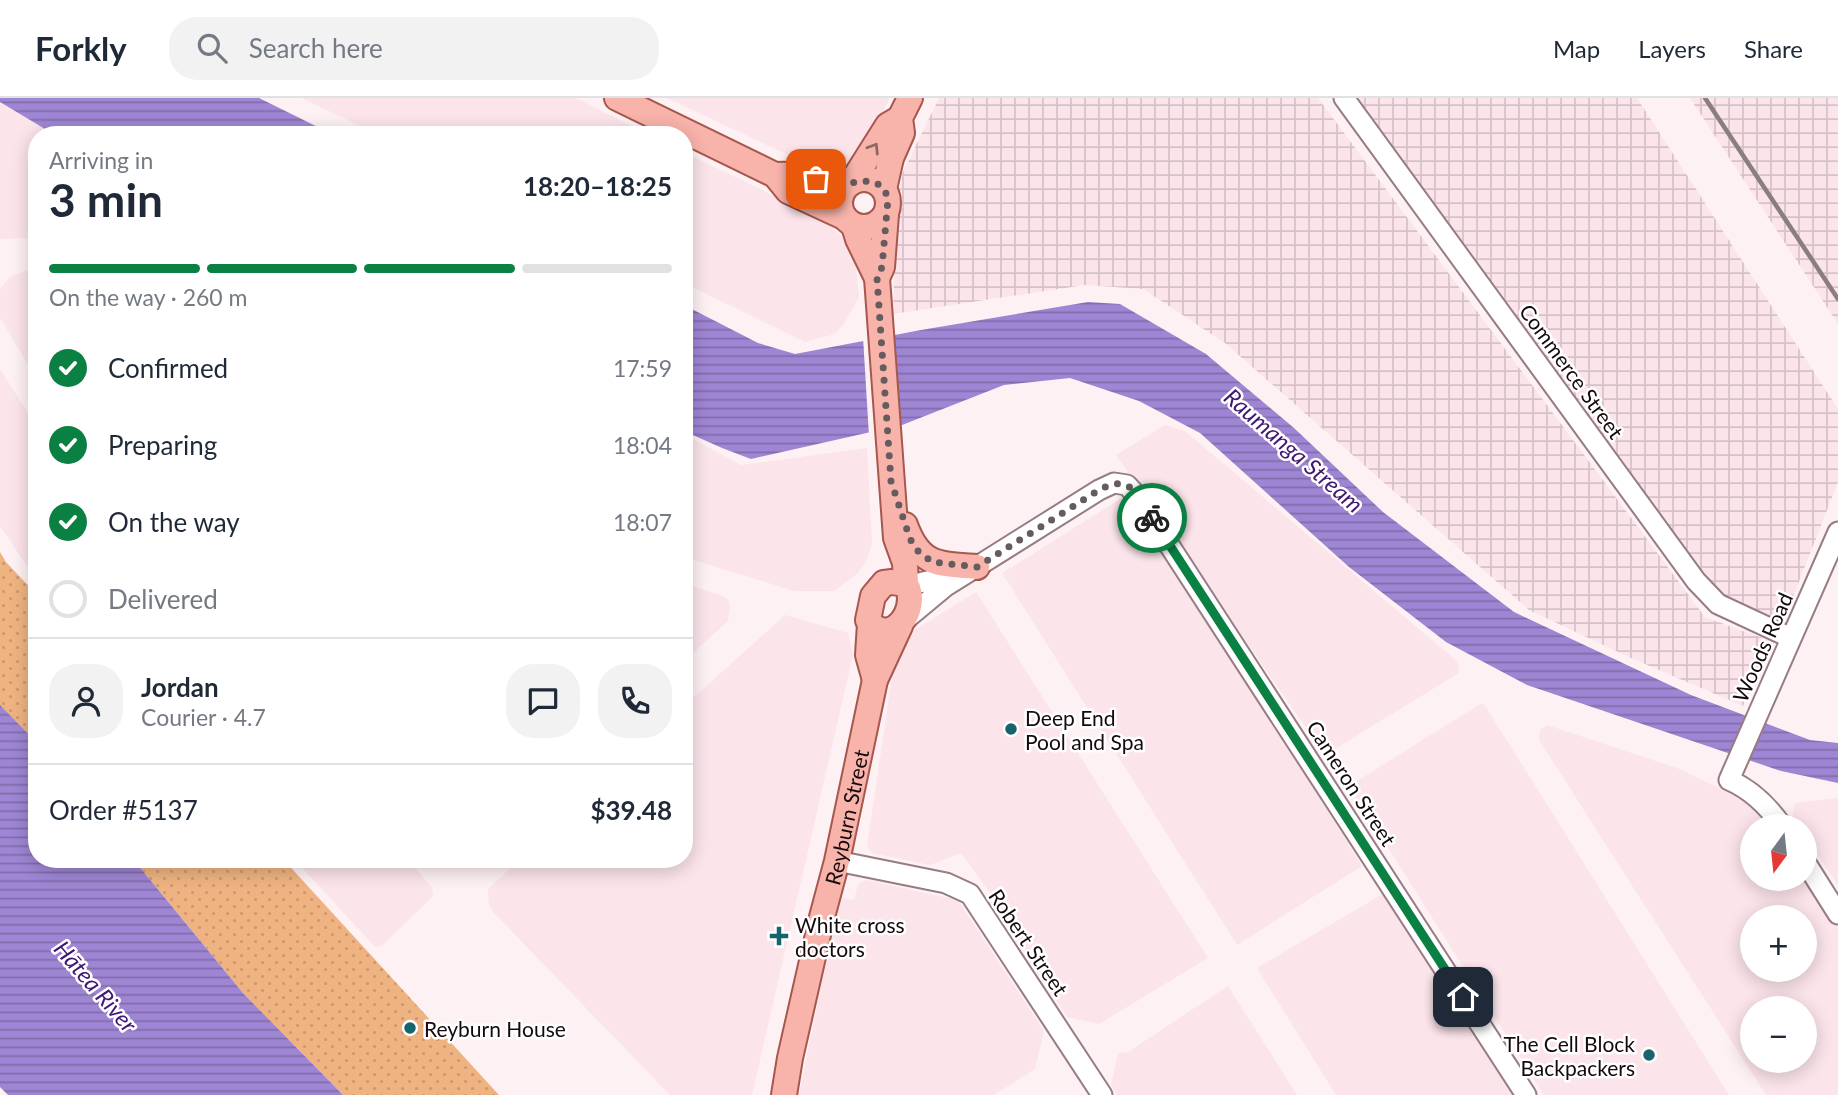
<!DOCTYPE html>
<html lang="en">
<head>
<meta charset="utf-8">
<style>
  body { margin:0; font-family:Lato,sans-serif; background:#f2f2f3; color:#1f2937; height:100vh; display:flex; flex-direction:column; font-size:26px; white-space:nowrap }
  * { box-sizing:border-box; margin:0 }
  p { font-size:23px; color:#747a83 }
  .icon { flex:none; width:38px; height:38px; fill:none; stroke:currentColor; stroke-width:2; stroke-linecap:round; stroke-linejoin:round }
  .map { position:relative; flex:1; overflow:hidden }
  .sheet { position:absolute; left:28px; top:28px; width:665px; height:742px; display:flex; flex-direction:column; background:#fff; border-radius:28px; box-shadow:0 4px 18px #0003 }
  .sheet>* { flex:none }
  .needle { width:46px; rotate:195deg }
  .fabs { position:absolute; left:1740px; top:716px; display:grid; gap:14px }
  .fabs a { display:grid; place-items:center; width:77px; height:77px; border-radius:50%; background:#fff; box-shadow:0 4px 18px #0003; font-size:35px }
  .pin { position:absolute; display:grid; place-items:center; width:60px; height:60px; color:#fff; margin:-30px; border-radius:14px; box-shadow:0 4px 10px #0006 }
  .courier { position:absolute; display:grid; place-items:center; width:70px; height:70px; margin:-35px; border:5px solid #0b8043; border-radius:50%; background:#fff; color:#222; box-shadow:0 2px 9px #0007 }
  .summary em { font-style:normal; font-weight:700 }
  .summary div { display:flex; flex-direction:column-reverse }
  .summary { display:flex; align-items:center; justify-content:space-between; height:119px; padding:0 21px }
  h1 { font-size:46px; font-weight:700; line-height:52px }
  .bar { display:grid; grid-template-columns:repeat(4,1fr); gap:10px 7px; align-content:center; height:84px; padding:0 21px }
  .bar i { height:9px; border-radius:5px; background:#e0e1e3 }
  .bar .on { background:#0b8043 }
  .bar p { grid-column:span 4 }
  .line { display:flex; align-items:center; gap:18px; padding:0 21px; border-top:2px solid #e0e1e3 }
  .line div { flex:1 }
  .round { display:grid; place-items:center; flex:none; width:74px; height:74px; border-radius:28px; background:#f2f2f3 }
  ol { padding:0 21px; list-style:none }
  li { display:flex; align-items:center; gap:21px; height:77px }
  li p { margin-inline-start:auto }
  li .icon { padding:7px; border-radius:50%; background:#0b8043; color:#fff; stroke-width:4 }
  li:last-child { color:#747a83 }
  li i { width:38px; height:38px; border:4px solid #e0e1e3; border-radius:50% }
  header { display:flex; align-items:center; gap:42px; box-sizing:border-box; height:98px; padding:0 35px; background:#fff; border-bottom:2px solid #e0e1e3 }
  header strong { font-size:33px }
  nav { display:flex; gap:38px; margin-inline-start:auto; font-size:24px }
  .search { width:490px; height:63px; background:#f2f2f3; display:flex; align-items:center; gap:18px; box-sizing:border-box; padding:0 24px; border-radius:28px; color:#747a83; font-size:26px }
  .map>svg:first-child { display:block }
  .built { fill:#fbe4ea; fill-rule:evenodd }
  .industrial { fill:url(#industrial-grid) }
  .grass { fill:url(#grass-dots) }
  .water { fill:url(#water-rules) }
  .pier { fill:#fef1f4 }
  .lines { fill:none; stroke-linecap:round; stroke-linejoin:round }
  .minor-casing { stroke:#977c84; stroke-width:23 }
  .major-casing { stroke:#a6574e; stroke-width:28 }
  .minor { stroke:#fff; stroke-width:19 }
  .major { stroke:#f8b3aa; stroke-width:24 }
  .rail { stroke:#8a7e81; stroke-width:4.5 }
  .oneway { stroke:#916763 }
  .done { stroke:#665b5e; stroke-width:7; stroke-dasharray:0 12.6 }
  .route { stroke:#0b8043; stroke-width:9 }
  .poi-dot { fill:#17646d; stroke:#fff; stroke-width:2.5 }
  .labels { text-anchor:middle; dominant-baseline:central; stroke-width:5; stroke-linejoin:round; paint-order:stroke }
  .street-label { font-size:21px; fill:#140a0d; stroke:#fff }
  .poi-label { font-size:21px; fill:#140a0d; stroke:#fff; text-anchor:start }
  .water-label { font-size:23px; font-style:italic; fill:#401773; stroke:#fff }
</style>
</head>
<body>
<header>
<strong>Forkly</strong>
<div class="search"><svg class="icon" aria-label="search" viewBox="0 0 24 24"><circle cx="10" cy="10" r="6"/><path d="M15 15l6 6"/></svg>Search here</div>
<nav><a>Map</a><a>Layers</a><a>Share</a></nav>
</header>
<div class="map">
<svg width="1838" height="997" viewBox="0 0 1838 997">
  <defs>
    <pattern id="industrial-grid" width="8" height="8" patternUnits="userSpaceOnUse" patternTransform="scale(1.75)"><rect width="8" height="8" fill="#fbe4ea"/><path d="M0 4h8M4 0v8" fill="none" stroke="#d6c2c8"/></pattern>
    <pattern id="grass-dots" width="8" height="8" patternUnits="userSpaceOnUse" patternTransform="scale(1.75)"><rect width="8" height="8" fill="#efb382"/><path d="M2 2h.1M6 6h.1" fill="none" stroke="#cc996f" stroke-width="1.8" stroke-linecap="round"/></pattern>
    <pattern id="water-rules" width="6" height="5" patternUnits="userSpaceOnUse" patternTransform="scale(1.75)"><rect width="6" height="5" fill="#9f86d4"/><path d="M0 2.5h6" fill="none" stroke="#806caa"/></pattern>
  </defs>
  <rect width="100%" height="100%" fill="#fef1f4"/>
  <path class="built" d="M302 0H576L650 37H378Z
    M667 0H890L856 64 842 71 807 66Z
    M0 4 55 37H37V140L0 141Z
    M684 54 815 118 840 136 855 159 859 199 844 226 835 236 805 244 684 185Z
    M30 171H37V282L0 220V191L10 179Z
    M0 271 37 329V483L0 428Z
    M1165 327 1185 333 1458 564 1459 575 1325 657 1116 357Z
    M684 341 695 342 741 367 867 350 872 447 866 463 858 475 834 493H794L684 459Z
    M1128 396 1362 768 1237 847 1002 475Z
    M684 485 725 499 729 503 730 510 728 523 684 563Z
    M976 494 1208 860 1099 926 1067 919 989 793 961 755 930 767 872 755 867 748 894 565 915 532Z
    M785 517 848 535 853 557 752 997H670L493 814 489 807 488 791 520 761H684V608Z
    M1480 606H1484L1729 997H1544L1349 688Z
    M1547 627 1677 670 1762 710 1773 728H1752V780H1804V777L1838 830V997H1766L1539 642 1540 632ZM1752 819H1804V872H1752ZM1752 910H1804V962H1752Z
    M1838 700V787L1804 737V728H1798L1792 719 1795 705Z
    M294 761H407L432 789 433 798 382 848 375 849Z
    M866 782 958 802 1044 933 1035 971 994 997H799L839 799 854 802 858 786Z
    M1386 794 1516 997H1336L1257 870Z
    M1228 888 1297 997H1117L1111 987 1118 955 1128 954Z"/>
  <path class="industrial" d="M939 0H1318L1705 519 1773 544 1743 608 1631 560 1529 512 1225 245 1143 191 1085 187 893 216 896 112 902 76Z
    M1354 0H1637L1838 311V384L1782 527 1713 502Z
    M1690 0H1838V226Z"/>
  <path class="grass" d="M0 454 6 464 37 497V645L0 608Z
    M133 761H283L499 997H343L243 895Z"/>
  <path class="water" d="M0 0H259L334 37H55L0 4Z
    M1088 204 1120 206 1206 256 1294 330 1383 414 1514 514 1691 597 1810 642 1838 645V685L1781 673 1527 587 1446 544 1349 469 1200 335 1139 303 1070 280 1004 287 902 327 751 361 722 350 684 333V207L758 245 795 256 921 232Z
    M0 607 37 645V761H133L243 895 343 997H8L0 989Z"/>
  <path class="pier" d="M891 234 898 332 869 338 863 239Z"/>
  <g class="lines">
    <defs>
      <path id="minor" d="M1344 0 1696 483 1718 506 1791 540
        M907 488 956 476
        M905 522 946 488 1099 392 1114 385 1127 387 1138 399 1526 997
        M1782 728C1768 708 1752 692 1729 682L1838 434
        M1804 762 1838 816
        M837 763 946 785 970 796 1102 997"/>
      <g id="major">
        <path d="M617 0 775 77 788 93 844 119"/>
        <path d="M775 77C800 75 825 82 850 85"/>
        <circle cx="864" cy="105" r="24"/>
        <path d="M852 84 888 27 900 20"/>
        <path d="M884 91 891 60 902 35 900 20 910 0"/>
        <path d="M854 128 858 141 877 180 896 440 905 465 906 486"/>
        <path d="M877 180 882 169 886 116"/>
        <path d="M905 427C920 468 938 466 977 469"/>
        <path d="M892 484 906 486C921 511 890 552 868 522L873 498 884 485Z"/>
        <path d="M870 526 868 557 875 582"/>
        <path id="s1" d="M784 997 790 960 822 819 837 763 875 582 900 528"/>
      </g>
    </defs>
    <use href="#minor" class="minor-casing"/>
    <use href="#major" class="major-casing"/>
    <use href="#minor" class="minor"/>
    <use href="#major" class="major"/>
    <path class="rail" d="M1705 0 1838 201"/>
  </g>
  <defs><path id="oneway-chevron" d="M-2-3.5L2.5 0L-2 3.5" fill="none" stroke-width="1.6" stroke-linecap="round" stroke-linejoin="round" transform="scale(1.75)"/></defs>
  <use class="oneway" href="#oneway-chevron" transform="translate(874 50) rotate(-58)"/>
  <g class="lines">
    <path class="done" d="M816 81C827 82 840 86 851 85 865 83 872 81 884 90L888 101 882 169 877 180 891 383 910 441 918 453 932 464 977 469 1099 392C1131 375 1136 396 1152 420"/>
    <path class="route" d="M1152 420 1463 899"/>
  </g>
  <g class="poi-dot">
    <circle cx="1011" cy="631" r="7"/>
    <path d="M775.5 827.5h7v7h7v7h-7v7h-7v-7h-7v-7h7z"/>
    <circle cx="410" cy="930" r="7"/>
    <circle cx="1649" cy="957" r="7"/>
  </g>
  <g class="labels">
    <g class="street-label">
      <text transform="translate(1572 273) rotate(54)">Commerce Street</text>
      <text transform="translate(1762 549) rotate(-66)">Woods Road</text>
      <text transform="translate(1352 685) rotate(57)">Cameron Street</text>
      <text stroke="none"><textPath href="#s1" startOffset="285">Reyburn Street</textPath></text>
      <text transform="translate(1029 844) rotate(56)">Robert Street</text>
    </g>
    <g class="poi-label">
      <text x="1025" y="619">Deep End<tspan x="1025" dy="24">Pool and Spa</tspan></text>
      <text x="795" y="826">White cross<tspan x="795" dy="24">doctors</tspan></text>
      <text x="424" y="930">Reyburn House</text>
      <text x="1635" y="945" text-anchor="end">The Cell Block<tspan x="1635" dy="24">Backpackers</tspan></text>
    </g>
    <g class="water-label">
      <text transform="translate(1294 352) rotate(41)">Raumanga Stream</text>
      <text transform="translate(96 888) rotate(49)">Hātea River</text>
    </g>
  </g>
</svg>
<div class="fabs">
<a><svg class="needle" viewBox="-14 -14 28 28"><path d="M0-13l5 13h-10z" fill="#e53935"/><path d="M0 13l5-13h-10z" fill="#747a83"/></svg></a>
<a>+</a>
<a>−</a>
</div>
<div class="pin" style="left:816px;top:81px;background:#ea580c"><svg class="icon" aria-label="bag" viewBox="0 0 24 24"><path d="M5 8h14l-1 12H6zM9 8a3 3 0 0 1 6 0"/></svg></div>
<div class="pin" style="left:1463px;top:899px;background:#1f2937"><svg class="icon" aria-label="home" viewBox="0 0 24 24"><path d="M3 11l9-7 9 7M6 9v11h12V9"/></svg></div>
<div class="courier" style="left:1152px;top:420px"><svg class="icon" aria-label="bike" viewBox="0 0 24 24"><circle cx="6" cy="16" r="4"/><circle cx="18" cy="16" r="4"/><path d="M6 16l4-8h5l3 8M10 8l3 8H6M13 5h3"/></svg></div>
<section class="sheet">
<div class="summary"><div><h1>3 min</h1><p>Arriving in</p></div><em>18:20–18:25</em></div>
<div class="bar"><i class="on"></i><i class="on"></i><i class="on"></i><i></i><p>On the way · 260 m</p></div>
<ol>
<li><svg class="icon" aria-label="check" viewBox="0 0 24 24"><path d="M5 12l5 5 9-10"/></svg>Confirmed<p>17:59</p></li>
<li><svg class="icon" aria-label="check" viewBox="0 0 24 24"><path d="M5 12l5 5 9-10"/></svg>Preparing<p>18:04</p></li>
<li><svg class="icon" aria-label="check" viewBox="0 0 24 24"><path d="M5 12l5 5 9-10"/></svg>On the way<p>18:07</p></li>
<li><i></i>Delivered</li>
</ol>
<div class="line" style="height:126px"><a class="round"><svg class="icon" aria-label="person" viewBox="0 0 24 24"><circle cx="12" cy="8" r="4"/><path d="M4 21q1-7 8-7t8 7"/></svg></a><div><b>Jordan</b><p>Courier · 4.7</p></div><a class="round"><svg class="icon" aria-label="chat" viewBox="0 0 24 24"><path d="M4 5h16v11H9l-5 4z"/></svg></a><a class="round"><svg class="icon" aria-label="phone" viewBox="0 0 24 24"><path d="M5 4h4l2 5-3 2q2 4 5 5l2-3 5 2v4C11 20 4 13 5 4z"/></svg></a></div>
<div class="line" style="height:91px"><div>Order #5137</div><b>$39.48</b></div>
</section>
</div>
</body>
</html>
